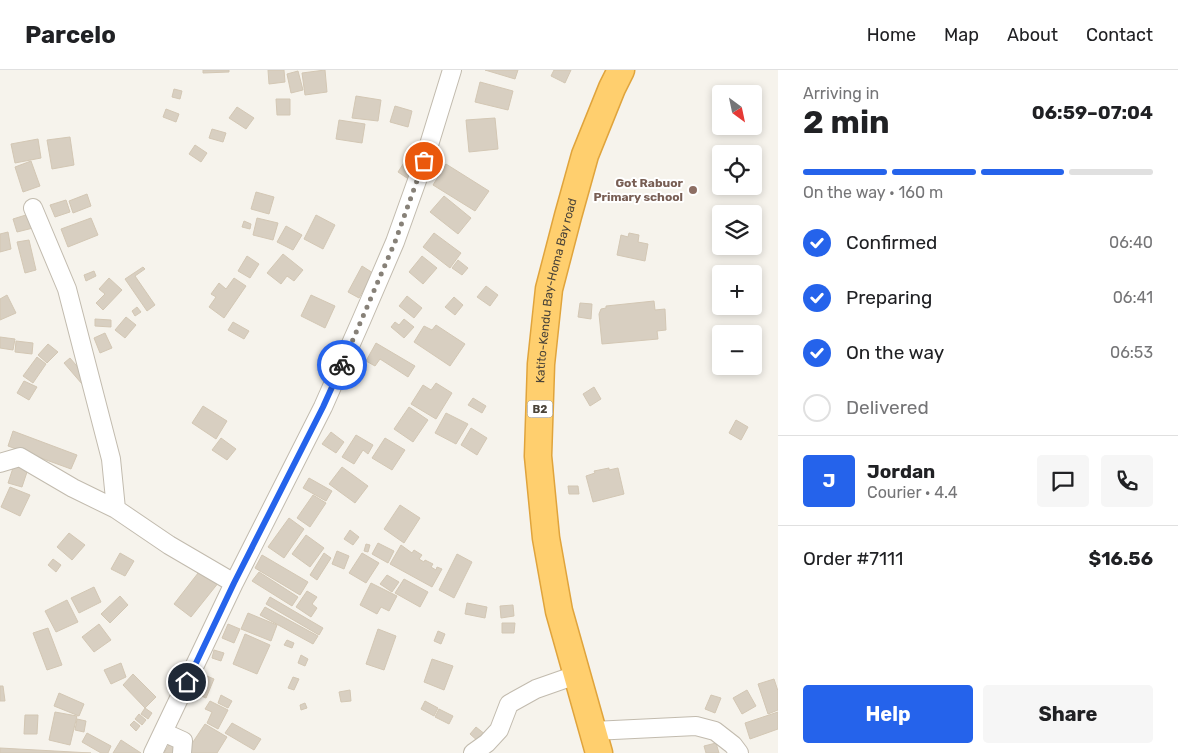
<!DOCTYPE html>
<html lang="en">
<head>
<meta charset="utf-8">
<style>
  body { margin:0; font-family:Rubik,sans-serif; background:#f6f6f6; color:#202124; height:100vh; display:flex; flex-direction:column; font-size:19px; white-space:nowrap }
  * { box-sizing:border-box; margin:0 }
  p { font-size:16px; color:#757577 }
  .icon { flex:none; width:28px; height:28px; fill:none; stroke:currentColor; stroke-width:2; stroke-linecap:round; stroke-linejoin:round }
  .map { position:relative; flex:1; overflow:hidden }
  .side { display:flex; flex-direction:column; background:#fff; width:400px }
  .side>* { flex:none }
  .needle { width:32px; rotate:147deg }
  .tools { position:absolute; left:712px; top:15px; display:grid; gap:10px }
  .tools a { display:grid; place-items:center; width:50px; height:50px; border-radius:5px; background:#fff; box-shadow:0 2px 8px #0003; font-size:25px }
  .pin { position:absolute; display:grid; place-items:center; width:42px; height:42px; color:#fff; margin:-21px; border:2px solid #fff; border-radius:50%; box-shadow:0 1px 5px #0007 }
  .courier { position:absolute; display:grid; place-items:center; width:50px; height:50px; margin:-25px; border:4px solid #2563eb; border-radius:50%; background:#fff; color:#222; box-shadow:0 1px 6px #0007 }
  .head em { font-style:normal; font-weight:700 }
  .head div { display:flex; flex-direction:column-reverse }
  .head { display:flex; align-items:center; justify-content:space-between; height:85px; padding:0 25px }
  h1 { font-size:32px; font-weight:700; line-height:38px }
  .bar { display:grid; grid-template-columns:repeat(4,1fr); gap:8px 5px; align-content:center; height:60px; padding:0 25px }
  .bar i { height:6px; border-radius:4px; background:#e0e0e0 }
  .bar .current { background:#2563eb }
  .bar p { grid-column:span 4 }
  .line { display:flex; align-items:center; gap:12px; padding:0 25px; border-top:1px solid #e0e0e0 }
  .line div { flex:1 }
  .round { display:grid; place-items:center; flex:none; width:52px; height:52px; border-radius:5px; background:#f6f6f6 }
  ol { padding:0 25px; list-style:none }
  li { display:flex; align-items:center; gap:15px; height:55px }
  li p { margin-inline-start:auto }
  li .icon { padding:5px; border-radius:50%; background:#2563eb; color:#fff; stroke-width:4 }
  li:last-child { color:#757577 }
  li i { width:28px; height:28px; border:2px solid #e0e0e0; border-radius:50% }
  .action { display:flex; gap:10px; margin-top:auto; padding:10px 25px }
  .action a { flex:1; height:58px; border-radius:5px; background:#2563eb; color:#fff; font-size:20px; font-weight:700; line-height:58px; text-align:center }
  .action a+a { background:#f6f6f6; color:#202124 }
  header { display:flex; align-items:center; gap:30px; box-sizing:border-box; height:70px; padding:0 25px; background:#fff; border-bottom:1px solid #e0e0e0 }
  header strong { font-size:24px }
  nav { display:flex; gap:28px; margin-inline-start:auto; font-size:18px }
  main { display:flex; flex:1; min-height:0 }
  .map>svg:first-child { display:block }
  .building { fill:#d8cfc1; stroke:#d3c7b4 }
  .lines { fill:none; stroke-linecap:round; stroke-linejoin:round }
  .minor-casing { stroke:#c2bbae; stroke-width:20 }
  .highway-casing { stroke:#e0a43c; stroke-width:29 }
  .minor { stroke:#fff; stroke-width:18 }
  .highway { stroke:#ffcf6e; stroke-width:26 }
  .done { stroke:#878178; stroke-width:5; stroke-dasharray:0 9 }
  .route { stroke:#2563eb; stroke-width:6 }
  .education-dot { fill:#8d6e63; stroke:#fff; stroke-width:2 }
  .labels { text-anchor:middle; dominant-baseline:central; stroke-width:4; stroke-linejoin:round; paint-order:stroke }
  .shield { fill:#fff; stroke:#817c74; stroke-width:1 }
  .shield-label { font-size:11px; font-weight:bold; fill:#4b4439 }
  .education-label { font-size:12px; font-weight:bold; fill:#785e54; stroke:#fff; text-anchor:end }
  .street-label { font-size:12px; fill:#4b4439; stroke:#fff }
</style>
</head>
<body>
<header>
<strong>Parcelo</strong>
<nav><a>Home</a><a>Map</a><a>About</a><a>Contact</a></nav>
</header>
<main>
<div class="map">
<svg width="778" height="683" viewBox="0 0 778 683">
  <rect width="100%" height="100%" fill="#f6f3ec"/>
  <path class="building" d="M203 0H229V2L203 3Z
    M268 0H284L285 12 269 14Z
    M325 0 327 22 305 25 302 3Z
    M485 0H518L515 9Z
    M554 0H571L565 13 551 6Z
    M298 1 303 20 291 23 287 4Z
    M480 12 513 21 508 40 475 32Z
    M174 19 182 21 180 29 172 27Z
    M356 26 381 30 378 51 352 48Z
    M276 29H290V45H277Z
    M395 36 412 41 408 57 390 52Z
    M237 37 254 48 246 59 229 48Z
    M166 39 179 44 176 52 163 47Z
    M495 48 498 79 469 82 466 50Z
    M339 50 365 54 362 73 336 69Z
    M212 59 226 63 223 72 209 68Z
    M70 67 74 95 52 99 47 70Z
    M38 69 41 88 15 93 11 74Z
    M195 75 207 83 201 92 189 84Z
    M407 88 419 96 410 110 398 102Z
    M31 91 40 116 23 122 15 97Z
    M446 94 489 121 475 141 433 115Z
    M256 122 274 127 269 144 251 139Z
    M87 124 91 136 73 143 69 131Z
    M444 126 471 148 458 164 430 142Z
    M66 130 70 142 55 147 50 135Z
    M29 144 33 158 17 162 13 149Z
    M316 145 335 155 323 179 304 169Z
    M91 148 98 165 68 177 61 159Z
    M257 148 278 153 273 170 253 165Z
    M244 151 251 154 250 159 242 157Z
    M286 156 302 165 293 180 277 172Z
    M8 162 11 179 0 182V164Z
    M434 163 461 183 450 198 423 177Z
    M629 163 639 165 638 172 648 174 645 191 617 185 621 165 628 167Z
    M29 170 36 200 25 203 17 172Z
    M283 184 303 200 294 211 287 206 281 214 267 203Z
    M247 186 259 194 250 208 238 201Z
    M422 186 437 198 423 214 409 202Z
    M458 190 468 198 462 205 452 198Z
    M362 196 373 203 359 228 348 222Z
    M143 197 145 199 135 206 155 235 147 241 125 209Z
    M94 201 96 206 86 211 84 205Z
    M109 208 122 220 103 240 96 233 105 224 99 219Z
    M234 208 246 216 224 248 209 237 216 227 211 224 219 213 226 219Z
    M486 216 498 225 490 236 477 227Z
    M7 225 16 243 0 250V229Z
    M311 225 335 236 325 258 301 246Z
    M407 226 422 238 414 248 399 236Z
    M454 227 463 235 455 245 445 237Z
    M654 231 655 240 665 239 666 260 657 261 658 269 602 274 599 244 601 239 606 238V236Z
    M580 233 592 234 591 249 578 247Z
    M137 237 141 242 135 246 132 241Z
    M126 247 136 255 125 268 115 260Z
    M95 249 111 250V257L95 256Z
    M404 249 414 257 404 268 391 257 395 252 399 255Z
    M233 252 249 261 244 269 228 260Z
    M436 255 465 274 450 296 414 272 424 256 432 260Z
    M105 263 112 278 100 283 94 268Z
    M0 267 15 269 13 280 0 278Z
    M16 271 33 273 32 284 15 282Z
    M376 273 415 296 408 307 380 289 375 296 366 291Z
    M48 274 58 282 47 293 38 285Z
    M37 287 46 294 33 313 23 306Z
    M70 288 88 309 82 314 64 293Z
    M24 311 37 317 29 330 17 323Z
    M436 313 452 323 436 349 411 334 423 315 431 320Z
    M594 317 601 329 590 336 583 324Z
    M473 328 486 336 482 343 468 335Z
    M203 336 227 351 216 369 192 353Z
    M409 337 428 350 413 372 394 359Z
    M446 343 468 354 456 374 435 363Z
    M736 350 748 357 741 370 729 363Z
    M471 358 487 368 477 385 461 375Z
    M13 361 77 385 71 399 8 376Z
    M331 362 344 372 336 383 322 374Z
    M356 365 373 375 368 384 363 380 354 394 342 387Z
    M221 368 236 379 227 390 212 380Z
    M385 368 405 380 392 400 372 388Z
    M15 392 29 396 22 417 8 413Z
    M342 397 368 416 355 433 329 414Z
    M609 398V400L618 398 624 424 593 432 586 406 595 403 594 401Z
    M309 408 332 421 326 431 303 418Z
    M568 416H578L579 424H569Z
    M10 417 30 425 20 446 1 437Z
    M313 425 326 433 310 457 297 448Z
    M400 435 420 448 404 473 384 459Z
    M289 448 304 459 284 488 268 477Z
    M350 460 359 467 353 475 344 469Z
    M69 463 85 475 72 490 57 477Z
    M306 465 324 478 310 497 292 484Z
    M378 473 394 481 388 493 372 484Z
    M366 474 370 475 368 482 364 481Z
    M401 475 412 483 414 480 422 485 419 489 424 492 425 490 433 494 431 497 436 500 437 497 442 499 432 517 390 494Z
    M337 481 349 486 344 499 332 494Z
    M120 483 134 491 125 506 111 499Z
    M324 483 331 488 317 510 310 505Z
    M362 483 379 493 366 513 349 503Z
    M457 484 472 492 454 528 439 520Z
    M262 485 308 512 300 525 255 498Z
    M53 489 61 495 56 502 48 495Z
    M202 498 219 512 191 547 174 534Z
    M259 502 298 527 292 536 252 511Z
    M387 505 399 512 392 522 380 514Z
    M404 509 428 522 420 537 395 523Z
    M371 513 397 526 389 541 381 537 377 544 360 535Z
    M94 517 101 532 79 543 71 528Z
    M307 521 317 527 312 534 317 538 311 547 296 537Z
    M120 526 128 535 110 553 101 544Z
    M270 527 323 558 319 565 266 534Z
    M67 530 78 552 56 562 45 541Z
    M467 533 487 537 485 548 465 544Z
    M513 535 514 546 501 548 500 536Z
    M265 537 318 566 313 574 260 545Z
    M248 543 277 555 271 571 241 559Z
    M502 553H515L514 563H502Z
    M99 554 111 570 94 582 82 567Z
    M228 554 240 559 234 573 222 568Z
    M48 558 62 595 47 600 33 563Z
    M378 559 396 566 384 600 366 594Z
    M438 561 445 564 441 574 434 571Z
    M245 564 270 575 257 604 233 594Z
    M287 570 294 573 292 578 284 575Z
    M214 580 224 583 221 591 212 588Z
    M301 585 308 589 305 596 298 593Z
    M432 589 453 596 444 620 424 612Z
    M121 593 126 607 111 614 104 600Z
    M133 604 156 627 145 638 123 615Z
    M202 604 214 609 206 628 194 623Z
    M293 607 299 609 294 620 288 618Z
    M774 609 778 621V640L768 644 758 614Z
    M0 616H3L5 631H0Z
    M350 620 351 631 341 632 339 622Z
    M747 620 756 636 742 644 733 628Z
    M59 623 84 634 79 646 54 636Z
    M221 625 232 631 228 638 218 633Z
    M711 625 721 628 715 643 705 639Z
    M210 631 228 640 218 659 207 653 212 642 205 639Z
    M425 631 438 638 434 646 421 639Z
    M305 633 307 638 301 640 300 635Z
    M145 638 152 643 148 649 141 644Z
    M439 639 453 646 449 654 435 647Z
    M55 642 77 646 70 675 49 670Z
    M778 642V659L750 669 745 653Z
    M139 644 146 650 142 655 135 649Z
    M25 645H38L37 664H24Z
    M77 649 86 651 84 662 75 660Z
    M134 651 140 656 136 661 130 655Z
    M232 653 261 669 254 680 225 663Z
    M205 654 227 667 217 683H191L187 681Z
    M476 657 486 665 480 673 470 664Z
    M87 663 111 676 108 683H101L82 672Z
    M121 670 141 683H113Z
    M170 673 179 679 176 683H164Z
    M716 673 719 683H706L704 676Z
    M0 678 91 683H0Z"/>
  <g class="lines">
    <defs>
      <path id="minor" d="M33 138 67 219 111 389 116 439
        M0 393 20 387 73 418 116 439 169 475 234 513
        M593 661 696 656 715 661 733 675 739 683
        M163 662 183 671 182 683
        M153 683 234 513 323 337 361 251 395 172 424 91 452 0
        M473 683 487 673 499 660 509 634 536 619 576 605"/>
      <g id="highway">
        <path id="s1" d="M599 683 559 541 546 468 538 386 541 294 549 219 568 146 585 85 612 18 621 0"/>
      </g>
    </defs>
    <use href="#minor" class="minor-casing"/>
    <use href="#highway" class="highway-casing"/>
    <use href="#minor" class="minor"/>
    <use href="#highway" class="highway"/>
  </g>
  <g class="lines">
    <path class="done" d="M342 295 395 172 424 91"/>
    <path class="route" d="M187 612 234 513 323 337 342 295"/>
  </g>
  <circle class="education-dot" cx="693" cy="120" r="5"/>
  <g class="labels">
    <rect class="shield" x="527.5" y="330.5" width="25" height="17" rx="4"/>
    <g class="shield-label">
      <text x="540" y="339">B2</text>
    </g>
    <g class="education-label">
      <text x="683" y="113">Got Rabuor<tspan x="683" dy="14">Primary school</tspan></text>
    </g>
    <g class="street-label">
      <text stroke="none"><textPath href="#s1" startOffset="471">Katito-Kendu Bay-Homa Bay road</textPath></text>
    </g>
  </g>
</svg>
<div class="tools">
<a><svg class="needle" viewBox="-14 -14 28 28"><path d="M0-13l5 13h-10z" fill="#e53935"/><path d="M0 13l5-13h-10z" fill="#757577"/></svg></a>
<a><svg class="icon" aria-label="locate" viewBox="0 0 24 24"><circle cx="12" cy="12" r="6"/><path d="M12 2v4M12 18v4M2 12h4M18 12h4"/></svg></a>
<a><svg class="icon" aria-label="layers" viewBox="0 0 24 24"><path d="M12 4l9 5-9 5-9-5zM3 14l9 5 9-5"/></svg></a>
<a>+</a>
<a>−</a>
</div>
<div class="pin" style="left:424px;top:91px;background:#ea580c"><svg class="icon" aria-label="bag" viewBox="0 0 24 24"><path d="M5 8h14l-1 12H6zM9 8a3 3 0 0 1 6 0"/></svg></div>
<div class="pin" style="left:187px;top:612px;background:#1f2937"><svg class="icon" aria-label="home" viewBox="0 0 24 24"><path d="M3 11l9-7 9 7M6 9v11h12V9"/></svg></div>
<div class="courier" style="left:342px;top:295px"><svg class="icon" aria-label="bike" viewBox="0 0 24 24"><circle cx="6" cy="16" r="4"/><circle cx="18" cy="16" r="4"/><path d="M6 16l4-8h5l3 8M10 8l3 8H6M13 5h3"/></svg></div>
</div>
<section class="side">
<div class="head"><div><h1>2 min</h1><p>Arriving in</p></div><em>06:59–07:04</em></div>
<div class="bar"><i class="current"></i><i class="current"></i><i class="current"></i><i></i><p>On the way · 160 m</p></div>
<ol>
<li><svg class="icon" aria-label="check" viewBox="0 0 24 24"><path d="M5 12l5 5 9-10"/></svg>Confirmed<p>06:40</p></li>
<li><svg class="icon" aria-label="check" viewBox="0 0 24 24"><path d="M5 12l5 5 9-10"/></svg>Preparing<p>06:41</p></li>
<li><svg class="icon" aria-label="check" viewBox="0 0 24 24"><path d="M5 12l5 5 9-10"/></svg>On the way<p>06:53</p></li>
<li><i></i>Delivered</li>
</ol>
<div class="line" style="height:90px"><b class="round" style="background:#2563eb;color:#fff">J</b><div><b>Jordan</b><p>Courier · 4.4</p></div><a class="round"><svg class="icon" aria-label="chat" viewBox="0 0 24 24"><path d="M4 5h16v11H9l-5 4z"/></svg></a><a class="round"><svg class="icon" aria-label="phone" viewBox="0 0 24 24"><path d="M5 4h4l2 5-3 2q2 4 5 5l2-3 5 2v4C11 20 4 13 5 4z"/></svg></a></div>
<div class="line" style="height:65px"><div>Order #7111</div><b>$16.56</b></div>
<div class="action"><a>Help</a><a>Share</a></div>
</section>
</main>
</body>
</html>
